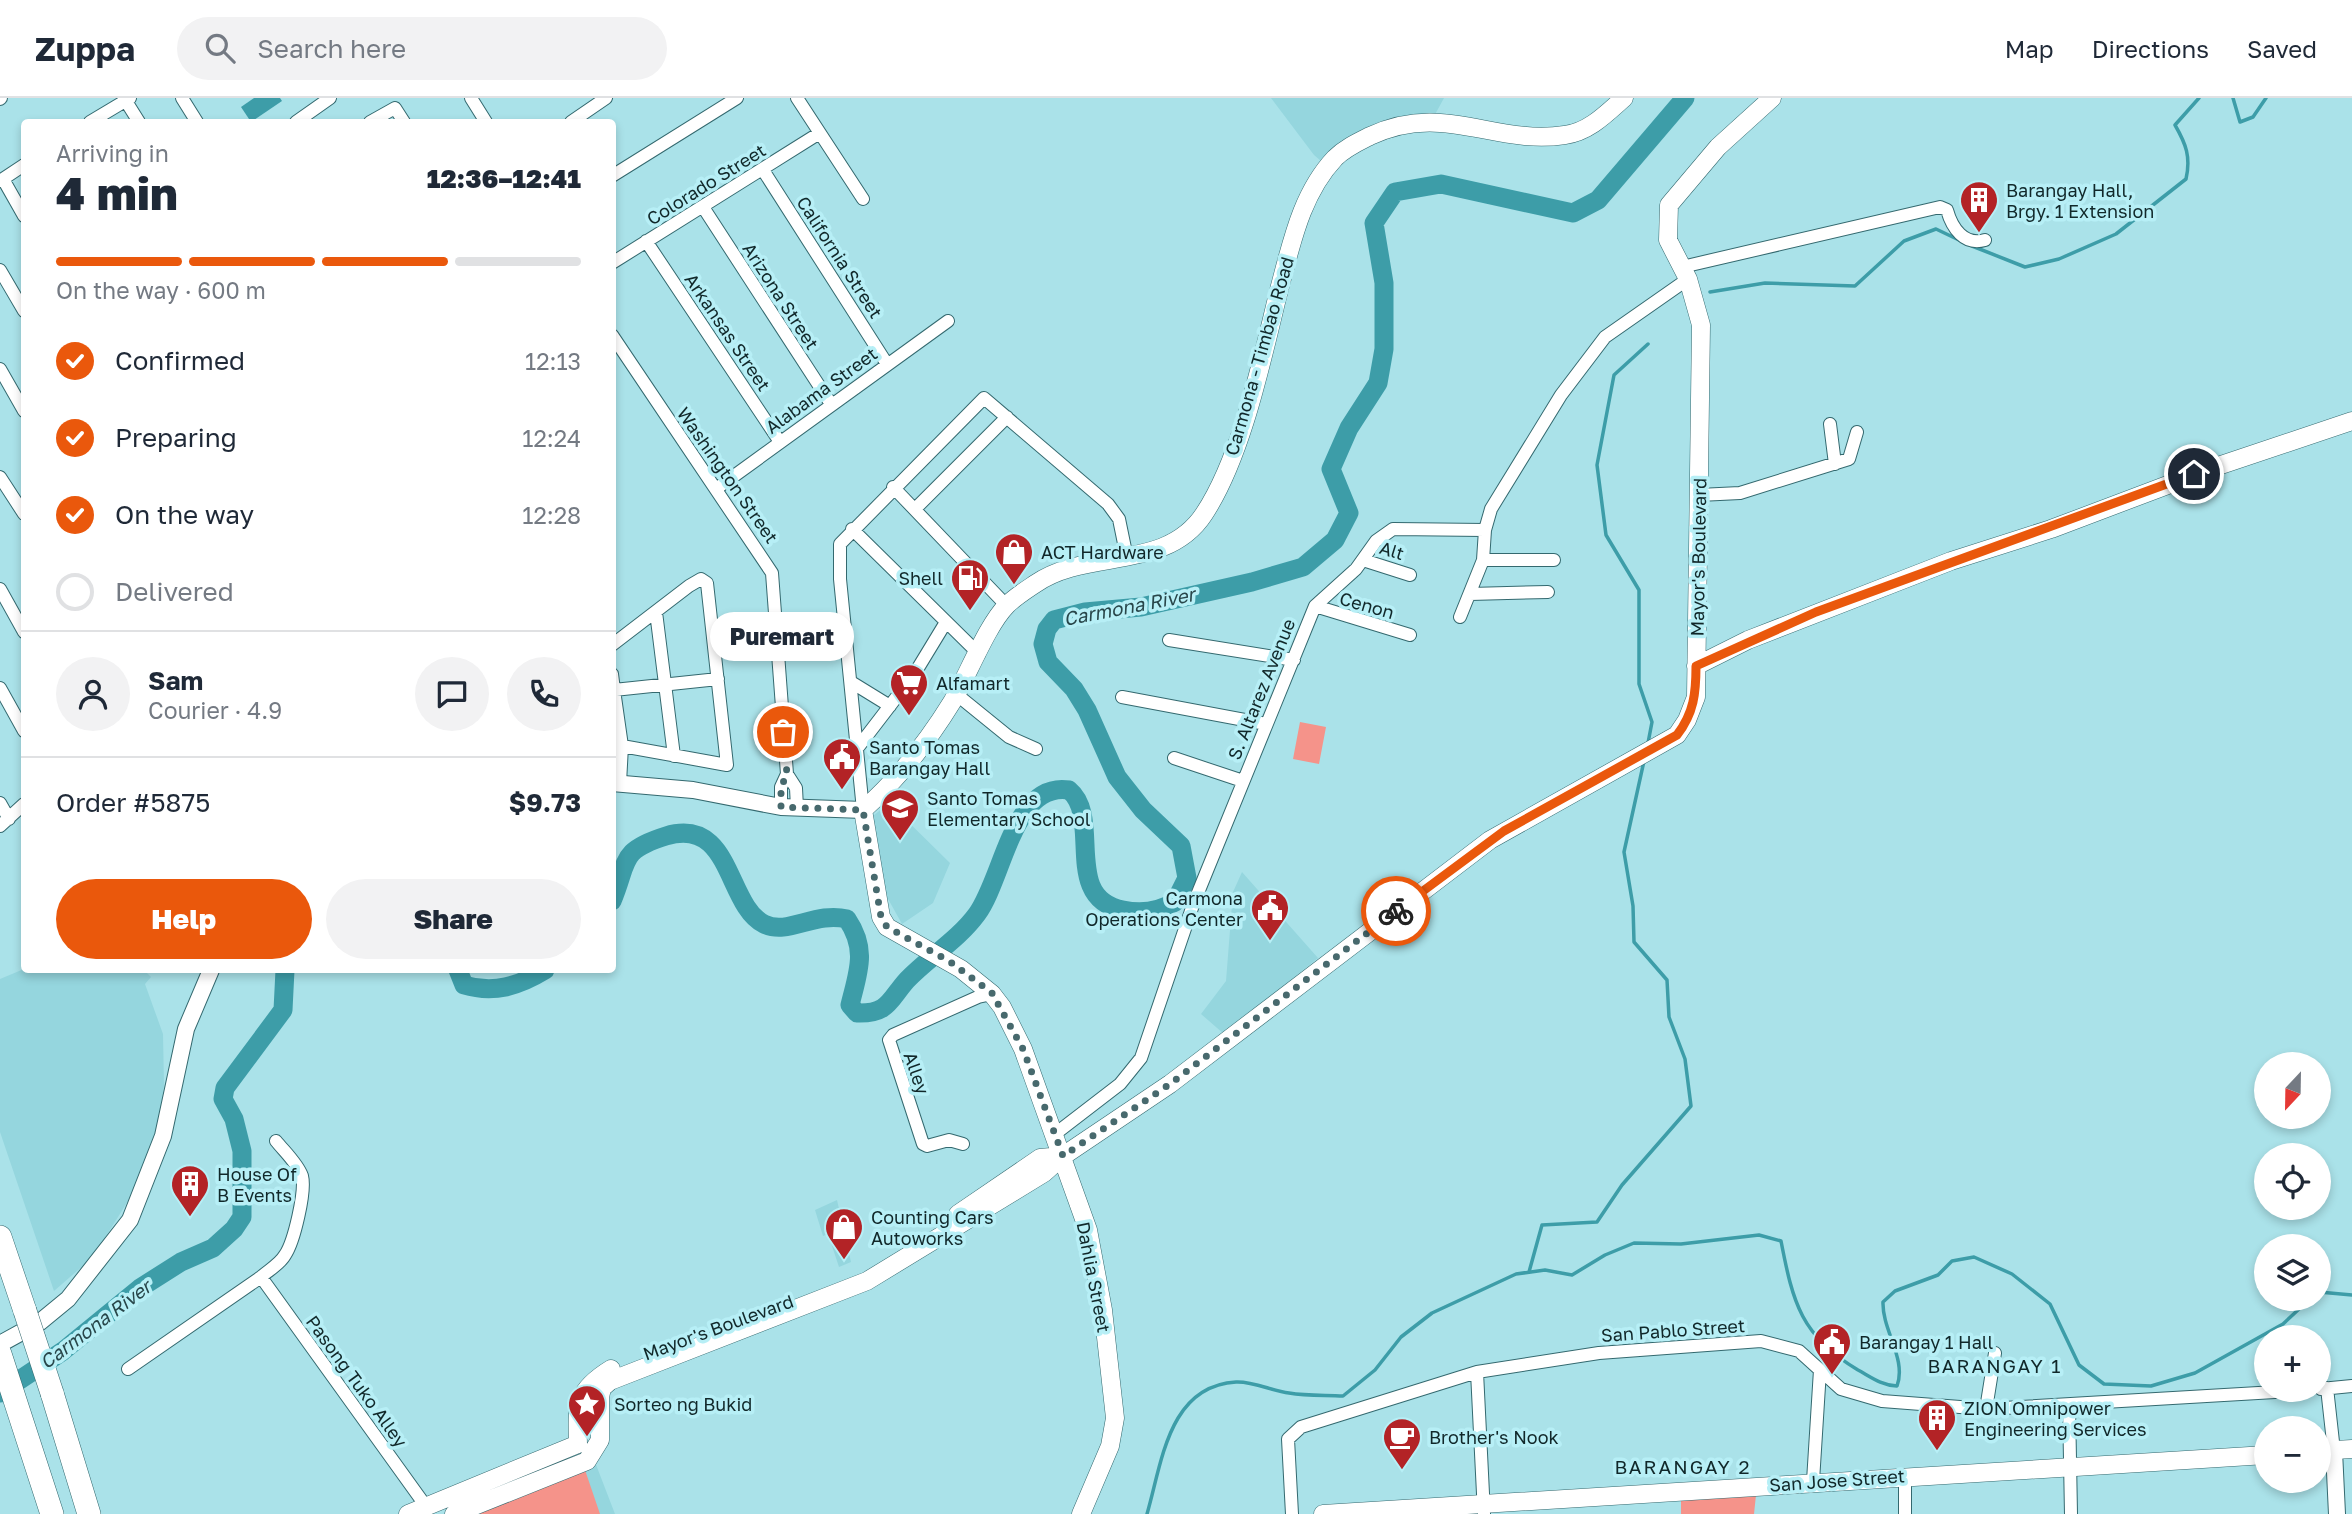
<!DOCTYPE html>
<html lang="en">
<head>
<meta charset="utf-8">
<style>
  body { margin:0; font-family:"Golos Text",sans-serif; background:#f2f2f3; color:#1f2937; height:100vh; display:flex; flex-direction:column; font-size:26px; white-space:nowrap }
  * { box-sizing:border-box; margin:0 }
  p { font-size:23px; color:#747a83 }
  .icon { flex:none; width:38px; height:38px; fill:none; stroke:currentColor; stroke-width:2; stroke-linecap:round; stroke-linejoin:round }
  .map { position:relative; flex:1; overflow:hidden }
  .sheet { position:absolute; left:21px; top:21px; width:595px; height:854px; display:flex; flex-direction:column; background:#fff; border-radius:7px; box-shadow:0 4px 10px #0003 }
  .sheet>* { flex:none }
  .needle { width:46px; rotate:202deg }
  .tools { position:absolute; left:2254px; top:954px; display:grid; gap:14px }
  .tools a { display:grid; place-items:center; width:77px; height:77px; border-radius:50%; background:#fff; box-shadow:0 4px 10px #0003; font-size:35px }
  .pin { position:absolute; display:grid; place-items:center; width:60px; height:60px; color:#fff; margin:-30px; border:4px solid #fff; border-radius:50%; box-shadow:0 2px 7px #0007 }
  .courier { position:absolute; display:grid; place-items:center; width:70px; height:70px; margin:-35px; border:5px solid #ea580c; border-radius:50%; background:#fff; color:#222; box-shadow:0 2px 9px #0007 }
  .bubble { position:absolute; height:49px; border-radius:24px; background:#fff; box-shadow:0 4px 10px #0003; font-size:23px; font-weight:800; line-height:49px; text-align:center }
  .head em { font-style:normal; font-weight:800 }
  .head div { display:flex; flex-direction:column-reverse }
  .head { display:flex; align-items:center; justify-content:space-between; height:119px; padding:0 35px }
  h1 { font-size:46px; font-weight:800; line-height:52px }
  .bar { display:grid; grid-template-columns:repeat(4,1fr); gap:10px 7px; align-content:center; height:84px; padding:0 35px }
  .bar i { height:9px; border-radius:5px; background:#e0e1e3 }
  .bar .on { background:#ea580c }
  .bar p { grid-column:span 4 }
  .line { display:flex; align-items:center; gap:18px; padding:0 35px; border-top:2px solid #e0e1e3 }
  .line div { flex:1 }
  .round { display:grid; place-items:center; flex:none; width:74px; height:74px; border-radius:37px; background:#f2f2f3 }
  ol { padding:0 35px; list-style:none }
  li { display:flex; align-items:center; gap:21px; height:77px }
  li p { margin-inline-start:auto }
  li .icon { padding:7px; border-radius:50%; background:#ea580c; color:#fff; stroke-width:4 }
  li:last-child { color:#747a83 }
  li i { width:38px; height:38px; border:4px solid #e0e1e3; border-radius:50% }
  .primary-button { display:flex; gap:14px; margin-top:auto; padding:14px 35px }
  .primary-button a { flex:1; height:80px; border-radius:42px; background:#ea580c; color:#fff; font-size:28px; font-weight:800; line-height:80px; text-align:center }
  .primary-button a+a { background:#f2f2f3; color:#1f2937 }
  header { display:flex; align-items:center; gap:42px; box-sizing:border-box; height:98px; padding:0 35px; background:#fff; border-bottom:2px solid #e0e1e3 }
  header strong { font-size:33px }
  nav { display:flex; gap:38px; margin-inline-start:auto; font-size:24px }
  .search { width:490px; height:63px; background:#f2f2f3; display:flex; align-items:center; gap:18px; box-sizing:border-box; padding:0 24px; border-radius:38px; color:#747a83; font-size:26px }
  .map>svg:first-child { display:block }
  .built { fill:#95d6de }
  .green { fill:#f5938a }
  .water { fill:#3d9da8 }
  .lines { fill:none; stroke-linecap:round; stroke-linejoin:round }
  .stream { stroke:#3d9da8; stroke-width:3.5 }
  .river { stroke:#3d9da8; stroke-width:19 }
  .minor-casing { stroke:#34696f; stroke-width:14 }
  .tertiary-casing { stroke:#34696f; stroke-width:18 }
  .secondary-casing { stroke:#34696f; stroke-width:19 }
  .motorway-casing { stroke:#34696f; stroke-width:24 }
  .minor { stroke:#fff; stroke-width:12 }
  .tertiary { stroke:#fff; stroke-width:16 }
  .secondary { stroke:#fff; stroke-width:18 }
  .motorway { stroke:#fff; stroke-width:23 }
  .motorway-bridge-casing { stroke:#34696f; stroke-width:24; stroke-linecap:butt }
  .motorway-bridge { stroke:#fff; stroke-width:23 }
  .done { stroke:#47696d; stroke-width:7; stroke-dasharray:0 12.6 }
  .route { stroke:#ea580c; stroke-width:9 }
  .labels { text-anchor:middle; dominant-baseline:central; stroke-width:7; stroke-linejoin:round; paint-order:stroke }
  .street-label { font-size:18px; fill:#11282a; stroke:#b7eff6 }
  .poi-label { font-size:18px; fill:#11282a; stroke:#b7eff6; text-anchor:start }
  .water-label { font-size:19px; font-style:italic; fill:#28464a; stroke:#b7eff6 }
  .neighbourhood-label { font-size:19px; letter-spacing:2px; fill:#11282a; stroke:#b7eff6 }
</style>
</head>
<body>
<header>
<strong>Zuppa</strong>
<div class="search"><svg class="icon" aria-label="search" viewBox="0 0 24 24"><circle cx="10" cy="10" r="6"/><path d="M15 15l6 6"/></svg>Search here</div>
<nav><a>Map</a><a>Directions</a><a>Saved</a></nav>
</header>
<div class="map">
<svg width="2352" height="1416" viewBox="0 0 2352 1416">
  <rect width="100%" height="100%" fill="#aae2e9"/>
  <path class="built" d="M1271 0H1444L1432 22 1394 27 1328 69 1314 57Z
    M889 705 950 765 933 805 902 826 882 790 868 722Z
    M1242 774 1318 860 1224 936 1201 916 1226 883 1233 794Z
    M24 871 144 872 151 879 145 886 163 936 164 988 159 1021 138 1087 93 1159 54 1193 0 1034V881Z
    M837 1102 851 1164 839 1169 828 1136 823 1138 815 1112Z
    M595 1364 615 1416H475Z"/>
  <path class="green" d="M1300 624 1326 629 1319 666 1293 661Z
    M585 1372 600 1416H476Z
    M1756 1397 1754 1416H1681V1401Z"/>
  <path class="water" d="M254 0H280L282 3 251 24 241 9Z"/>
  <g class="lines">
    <path class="stream" d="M2233 0 2240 24 2253 19 2266 0
      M1972 148 2025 169 2059 161 2116 136 2186 81C2191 59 2186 46 2175 27L2199 0
      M1710 194 1765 185 1855 188 1904 143 1936 131 1959 142
      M1648 645 1652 624 1639 586V492L1606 437 1597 367 1614 277 1648 246
      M1529 1174 1542 1127 1597 1124 1622 1087 1691 1008 1685 961 1669 919 1667 882 1634 844 1633 808 1624 754 1644 663
      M2319 1194 2352 1197
      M1147 1416C1162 1365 1168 1288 1236 1284 1253 1283 1272 1293 1289 1295 1307 1298 1325 1297 1343 1298L1375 1272 1401 1239 1432 1215 1516 1176 1545 1172 1572 1177 1605 1157 1634 1145 1681 1146 1759 1137 1781 1143C1793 1205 1801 1238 1858 1272 1871 1279 1881 1287 1897 1288 1907 1261 1882 1232 1883 1204L1895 1193 1938 1177 1952 1163 1974 1159 2012 1176 2050 1206 2079 1267 2104 1286 2151 1288 2195 1275 2283 1226 2299 1211 2300 1200"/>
    <path class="river" d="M612 803C629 763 618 753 666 738 732 718 726 807 764 826 788 838 815 813 847 821 868 852 858 874 850 907L857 915C889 916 889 902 907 882 929 859 958 842 977 816 1003 781 1013 683 1069 692 1103 720 1061 800 1123 812 1142 816 1158 814 1175 804L1187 780 1181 748 1143 712 1117 679 1087 612 1074 591 1048 564 1043 546 1047 531 1054 522 1085 514 1141 509 1252 484 1303 469 1335 442 1349 415 1331 371 1349 330 1378 285 1384 251V185L1374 125 1395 94 1441 86 1573 115 1598 102 1685 0
      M458 872 464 887C494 896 519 888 545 872
      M0 1295 63 1253 140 1190 181 1164 213 1150 234 1131 242 1119V1053L234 1021 223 1001 225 990 283 912 285 872"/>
    <defs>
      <path id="minor" d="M124 0 139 24
        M182 0 197 24
        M471 0 486 24
        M797 0 863 101
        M0 1 1 0
        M90 24 130 0
        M296 24 330 0
        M370 24 395 10 404 24
        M571 24 606 0
        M763 72 887 266
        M612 78 737 0
        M3 81 24 118
        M0 83 24 67
        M703 109 831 306
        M646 143 780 344
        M612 165 818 36
        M1682 169 1940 109 1947 112C1952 130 1964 148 1985 142
        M0 172 24 213
        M612 237 772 475 787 676 796 690 797 710
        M0 271 24 313
        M1830 326 1835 366
        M0 379 24 416
        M893 389 1006 507
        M716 391 948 223
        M1699 397 1740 395 1849 361 1857 334
        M915 411 1007 319
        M852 431 979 556
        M1363 462 1410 477
        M1483 462H1554
        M0 491 24 534
        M1470 496 1548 494
        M1315 508 1410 537
        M656 514 674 658
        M1460 519 1483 462 1485 432
        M1169 542 1294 562
        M612 547 689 488 701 481 707 485 727 667 622 648 620 685
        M612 576 614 592
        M851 584 890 608
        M0 590 24 633
        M956 596 1009 639 1036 651
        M1122 599 1266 626
        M622 648 614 592 718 581
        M859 648 915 575 946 524
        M1174 660 1243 683
        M0 705 9 721
        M781 709V689L787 676
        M863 712 840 481V446L984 300 1108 406 1119 421 1127 460
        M0 728 24 706
        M1055 1036 1120 986 1141 960 1193 807 1315 508 1356 471 1376 443 1393 431 1485 432 1491 411 1561 297 1605 239 1688 181
        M963 1046 949 1042 927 1048 923 1046 889 942 893 937 978 899 992 896
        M261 1179C269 1172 280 1166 285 1157 294 1144 306 1093 302 1078 298 1066 284 1053 276 1043
        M128 1271 261 1179 425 1407
        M1477 1274 1484 1416
        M2327 1290 2334 1353
        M2321 1291 2352 1288
        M2069 1307 2071 1416
        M1986 1311 1995 1255
        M1905 1377V1416
        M1813 1383 1820 1272
        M1292 1416 1288 1341 1301 1329 1477 1274 1599 1255 1761 1243 1799 1253 1841 1291 1882 1303 1986 1311 2308 1292"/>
      <path id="tertiary" d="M612 685 693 692 781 709 863 712
        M0 1246 40 1224 68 1201 130 1122 163 1038 186 931 211 872
        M2334 1353 2337 1416"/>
      <path id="secondary" d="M1696 568 1748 542 1951 463 2051 431 2218 368 2352 323
        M958 1116 1040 1060 1063 1058
        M2319 1353 2352 1351
        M408 1416 578 1346C577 1307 575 1293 611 1271
        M454 1416 587 1363 600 1342V1299L602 1290 610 1283 867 1183 1044 1075 1063 1058 1170 986 1490 742 1677 637 1687 622 1696 599 1701 227 1688 181 1668 142 1669 107 1718 49 1772 0
        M1081 1416 1110 1348 1115 1320 1103 1212 1088 1132 1023 951 1002 909 992 896 961 871 887 829 881 819 863 712C898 681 928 643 952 604 968 577 987 527 1007 507 1015 499 1026 492 1035 486 1087 450 1166 474 1204 416 1243 357 1263 256 1280 188 1292 143 1302 95 1335 60 1345 50 1358 44 1370 38 1444 3 1494 48 1565 37 1589 34 1607 15 1624 0
        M1323 1416 2266 1357"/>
      <path id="motorway" d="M0 1139 25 1213
        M0 1256 52 1416
        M52 1295 89 1416"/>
    </defs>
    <use href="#minor" class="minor-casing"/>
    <use href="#tertiary" class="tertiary-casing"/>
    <use href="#secondary" class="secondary-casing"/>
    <use href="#motorway" class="motorway-casing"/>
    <use href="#minor" class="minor"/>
    <use href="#tertiary" class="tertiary"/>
    <use href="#secondary" class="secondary"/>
    <use href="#motorway" class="motorway"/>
    <defs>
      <path id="motorway-bridge" d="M25 1213 52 1295"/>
    </defs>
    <use href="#motorway-bridge" class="motorway-bridge-casing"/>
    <use href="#motorway-bridge" class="motorway-bridge"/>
  </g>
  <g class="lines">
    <path class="done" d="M783 634 787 676 781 689V709L863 712 881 819 887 829 949 863 992 895 1023 951 1063 1058 1170 986 1396 813"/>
    <path class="route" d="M1396 813 1504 733 1677 637C1694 615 1696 595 1696 568L1816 514 2194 376"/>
  </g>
  <defs>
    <symbol id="building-pin" viewBox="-11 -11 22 30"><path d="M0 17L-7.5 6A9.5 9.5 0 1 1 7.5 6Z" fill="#b32326" stroke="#b7eff6"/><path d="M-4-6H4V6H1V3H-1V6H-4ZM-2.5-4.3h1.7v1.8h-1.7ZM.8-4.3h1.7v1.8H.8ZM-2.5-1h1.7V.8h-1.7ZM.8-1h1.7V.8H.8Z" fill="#fff"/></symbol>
    <symbol id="shop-pin" viewBox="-11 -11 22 30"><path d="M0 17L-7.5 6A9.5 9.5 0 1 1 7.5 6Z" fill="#b32326" stroke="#b7eff6"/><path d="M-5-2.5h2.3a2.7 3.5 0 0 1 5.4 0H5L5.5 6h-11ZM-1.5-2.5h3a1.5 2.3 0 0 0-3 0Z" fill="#fff"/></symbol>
    <symbol id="fuel-pin" viewBox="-11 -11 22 30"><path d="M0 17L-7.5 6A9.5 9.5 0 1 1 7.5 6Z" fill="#b32326" stroke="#b7eff6"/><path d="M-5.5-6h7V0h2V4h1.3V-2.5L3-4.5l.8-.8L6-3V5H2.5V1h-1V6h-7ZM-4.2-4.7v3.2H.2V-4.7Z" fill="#fff"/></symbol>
    <symbol id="supermarket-pin" viewBox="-11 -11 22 30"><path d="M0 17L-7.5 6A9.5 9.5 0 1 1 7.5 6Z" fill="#b32326" stroke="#b7eff6"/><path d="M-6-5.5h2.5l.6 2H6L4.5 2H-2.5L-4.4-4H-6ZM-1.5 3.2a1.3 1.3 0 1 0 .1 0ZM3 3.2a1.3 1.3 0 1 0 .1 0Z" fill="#fff"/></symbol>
    <symbol id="civic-pin" viewBox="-11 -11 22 30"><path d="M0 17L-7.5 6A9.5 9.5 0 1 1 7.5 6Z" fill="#b32326" stroke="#b7eff6"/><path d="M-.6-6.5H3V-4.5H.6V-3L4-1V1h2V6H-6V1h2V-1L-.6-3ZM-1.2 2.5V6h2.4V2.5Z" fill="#fff"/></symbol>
    <symbol id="school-pin" viewBox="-11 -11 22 30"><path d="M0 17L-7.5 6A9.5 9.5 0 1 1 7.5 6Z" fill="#b32326" stroke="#b7eff6"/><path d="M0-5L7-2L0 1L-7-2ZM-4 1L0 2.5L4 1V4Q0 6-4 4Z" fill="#fff"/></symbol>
    <symbol id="sight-pin" viewBox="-11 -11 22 30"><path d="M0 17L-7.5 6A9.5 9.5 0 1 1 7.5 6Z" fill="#b32326" stroke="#b7eff6"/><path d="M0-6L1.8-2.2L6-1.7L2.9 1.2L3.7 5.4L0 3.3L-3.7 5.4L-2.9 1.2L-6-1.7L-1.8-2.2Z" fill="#fff"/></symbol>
    <symbol id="cafe-pin" viewBox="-11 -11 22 30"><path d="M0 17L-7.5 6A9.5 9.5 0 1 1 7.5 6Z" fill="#b32326" stroke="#b7eff6"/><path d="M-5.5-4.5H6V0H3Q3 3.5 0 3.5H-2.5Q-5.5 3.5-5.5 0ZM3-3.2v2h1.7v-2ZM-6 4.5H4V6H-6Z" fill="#fff"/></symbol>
  </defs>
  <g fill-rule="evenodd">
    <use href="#building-pin" x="1957" y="80" width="44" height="60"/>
    <use href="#shop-pin" x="992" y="432" width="44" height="60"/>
    <use href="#fuel-pin" x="948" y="458" width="44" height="60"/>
    <use href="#supermarket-pin" x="887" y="563" width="44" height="60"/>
    <use href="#civic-pin" x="820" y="637" width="44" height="60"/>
    <use href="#school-pin" x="878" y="688" width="44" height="60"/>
    <use href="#civic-pin" x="1248" y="788" width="44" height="60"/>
    <use href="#building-pin" x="168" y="1064" width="44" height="60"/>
    <use href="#shop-pin" x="822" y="1107" width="44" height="60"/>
    <use href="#civic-pin" x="1810" y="1222" width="44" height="60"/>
    <use href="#sight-pin" x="565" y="1284" width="44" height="60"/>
    <use href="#building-pin" x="1915" y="1298" width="44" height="60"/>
    <use href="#cafe-pin" x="1380" y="1317" width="44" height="60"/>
  </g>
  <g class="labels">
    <g class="street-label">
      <text transform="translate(706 86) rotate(-32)">Colorado Street</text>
      <text transform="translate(840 159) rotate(57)">California Street</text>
      <text transform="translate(781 198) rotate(57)">Arizona Street</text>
      <text transform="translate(728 234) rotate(56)">Arkansas Street</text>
      <text transform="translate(1259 258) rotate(-74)">Carmona - Timbao Road</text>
      <text transform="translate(821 292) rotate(-36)">Alabama Street</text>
      <text transform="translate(728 377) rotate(55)">Washington Street</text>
      <text transform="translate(1392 452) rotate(17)">Alt</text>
      <text transform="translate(1698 459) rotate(-89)">Mayor's Boulevard</text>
      <text transform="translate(1367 507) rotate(16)">Cenon</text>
      <text transform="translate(1261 591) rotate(-68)">S. Altarez Avenue</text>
      <text transform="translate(917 975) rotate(71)">Alley</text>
      <text transform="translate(1094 1179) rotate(79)">Dahlia Street</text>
      <text transform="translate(718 1229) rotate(-20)">Mayor's Boulevard</text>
      <text transform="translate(1673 1232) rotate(-4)">San Pablo Street</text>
      <text transform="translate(357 1283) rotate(54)">Pasong Tuko Alley</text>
      <text transform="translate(1837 1382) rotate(-4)">San Jose Street</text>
    </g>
    <g class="poi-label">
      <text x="2006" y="92">Barangay Hall,<tspan x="2006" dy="21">Brgy. 1 Extension</tspan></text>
      <text x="1041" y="454">ACT Hardware</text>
      <text x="943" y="480" text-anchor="end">Shell</text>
      <text x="936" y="585">Alfamart</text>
      <text x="869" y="649">Santo Tomas<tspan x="869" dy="21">Barangay Hall</tspan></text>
      <text x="927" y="700">Santo Tomas<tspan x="927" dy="21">Elementary School</tspan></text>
      <text x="1243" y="800" text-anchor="end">Carmona<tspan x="1243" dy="21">Operations Center</tspan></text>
      <text x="217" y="1076">House Of<tspan x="217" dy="21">B Events</tspan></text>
      <text x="871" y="1119">Counting Cars<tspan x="871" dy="21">Autoworks</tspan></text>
      <text x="1859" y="1244">Barangay 1 Hall</text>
      <text x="614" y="1306">Sorteo ng Bukid</text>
      <text x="1964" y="1310">ZION Omnipower<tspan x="1964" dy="21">Engineering Services</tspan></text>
      <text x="1429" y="1339">Brother's Nook</text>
    </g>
    <g class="water-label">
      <text transform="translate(1129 508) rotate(-11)">Carmona River</text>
      <text transform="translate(95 1226) rotate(-37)">Carmona River</text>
    </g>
    <g class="neighbourhood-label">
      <text x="1995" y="1267">BARANGAY 1</text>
      <text x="1683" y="1368">BARANGAY 2</text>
    </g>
  </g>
</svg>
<div class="tools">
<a><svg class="needle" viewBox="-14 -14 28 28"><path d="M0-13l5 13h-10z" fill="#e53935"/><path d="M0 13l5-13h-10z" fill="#747a83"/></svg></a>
<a><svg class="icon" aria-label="locate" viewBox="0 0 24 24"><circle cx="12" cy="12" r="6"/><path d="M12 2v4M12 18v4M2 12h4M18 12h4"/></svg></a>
<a><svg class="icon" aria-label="layers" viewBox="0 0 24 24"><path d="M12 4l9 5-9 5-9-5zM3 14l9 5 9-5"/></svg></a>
<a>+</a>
<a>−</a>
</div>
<div class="pin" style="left:783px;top:634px;background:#ea580c"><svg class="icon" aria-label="bag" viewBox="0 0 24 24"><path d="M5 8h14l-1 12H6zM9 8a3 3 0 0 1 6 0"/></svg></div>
<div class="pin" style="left:2194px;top:376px;background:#1f2937"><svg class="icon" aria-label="home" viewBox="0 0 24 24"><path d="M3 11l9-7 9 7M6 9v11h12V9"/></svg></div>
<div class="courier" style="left:1396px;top:813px"><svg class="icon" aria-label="bike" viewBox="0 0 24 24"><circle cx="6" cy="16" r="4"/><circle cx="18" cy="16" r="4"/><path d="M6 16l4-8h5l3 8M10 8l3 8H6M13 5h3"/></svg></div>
<div class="bubble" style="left:710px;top:514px;width:144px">Puremart</div>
<section class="sheet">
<div class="head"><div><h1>4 min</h1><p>Arriving in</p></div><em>12:36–12:41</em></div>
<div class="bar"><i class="on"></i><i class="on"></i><i class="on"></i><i></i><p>On the way · 600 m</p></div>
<ol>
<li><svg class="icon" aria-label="check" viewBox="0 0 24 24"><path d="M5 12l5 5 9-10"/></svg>Confirmed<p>12:13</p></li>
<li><svg class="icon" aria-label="check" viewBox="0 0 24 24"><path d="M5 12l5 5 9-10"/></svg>Preparing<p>12:24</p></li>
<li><svg class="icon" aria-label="check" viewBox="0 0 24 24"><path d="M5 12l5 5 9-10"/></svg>On the way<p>12:28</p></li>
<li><i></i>Delivered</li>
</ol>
<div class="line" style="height:126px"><a class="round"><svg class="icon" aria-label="person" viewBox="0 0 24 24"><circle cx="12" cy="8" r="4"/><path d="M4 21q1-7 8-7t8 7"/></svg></a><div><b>Sam</b><p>Courier · 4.9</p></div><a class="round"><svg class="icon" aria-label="chat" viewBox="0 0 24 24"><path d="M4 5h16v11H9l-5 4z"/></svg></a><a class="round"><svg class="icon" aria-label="phone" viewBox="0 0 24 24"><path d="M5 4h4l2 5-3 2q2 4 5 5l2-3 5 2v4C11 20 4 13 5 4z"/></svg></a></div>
<div class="line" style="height:91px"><div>Order #5875</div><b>$9.73</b></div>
<div class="primary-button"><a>Help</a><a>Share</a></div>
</section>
</div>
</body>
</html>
